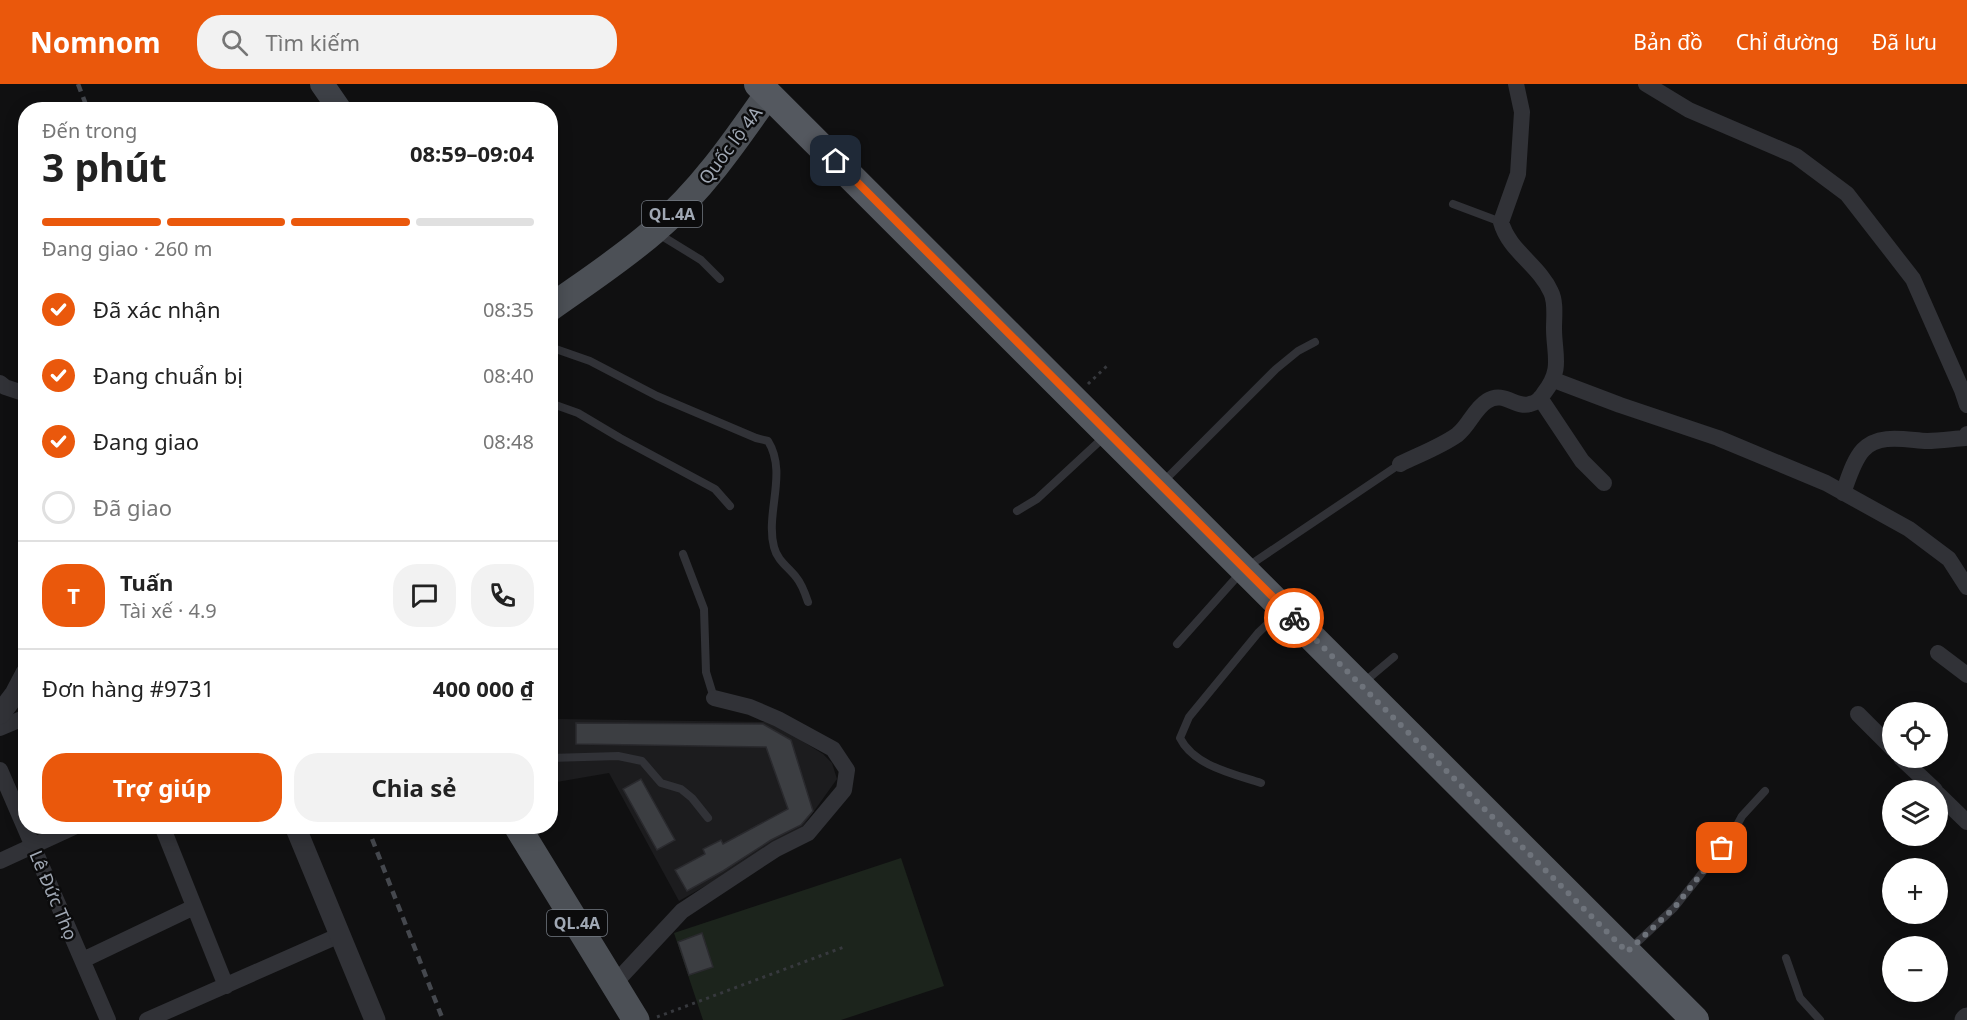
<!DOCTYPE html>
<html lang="vi">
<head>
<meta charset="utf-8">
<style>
  body { margin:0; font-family:"Noto Sans",sans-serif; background:#f2f2f2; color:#222; height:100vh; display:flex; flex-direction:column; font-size:22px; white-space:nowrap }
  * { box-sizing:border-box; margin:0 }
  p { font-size:20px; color:#767676 }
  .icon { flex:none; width:33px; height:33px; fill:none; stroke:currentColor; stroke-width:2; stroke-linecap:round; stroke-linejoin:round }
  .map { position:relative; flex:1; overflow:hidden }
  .details { position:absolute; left:18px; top:18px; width:540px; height:732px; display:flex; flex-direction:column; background:#fff; border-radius:24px; box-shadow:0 3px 15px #0003 }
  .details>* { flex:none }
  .controls { position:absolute; left:1882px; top:618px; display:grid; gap:12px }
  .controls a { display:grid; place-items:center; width:66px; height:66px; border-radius:50%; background:#fff; box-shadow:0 3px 15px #0003; font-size:30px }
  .pin { position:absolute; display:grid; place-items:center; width:51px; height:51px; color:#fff; margin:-26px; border-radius:12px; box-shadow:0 3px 9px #0006 }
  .courier { position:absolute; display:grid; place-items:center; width:60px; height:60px; margin:-30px; border:4px solid #ea580c; border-radius:50%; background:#fff; color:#222; box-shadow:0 2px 8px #0007 }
  .summary em { font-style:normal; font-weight:700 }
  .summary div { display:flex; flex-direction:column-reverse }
  .summary { display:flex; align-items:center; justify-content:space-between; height:102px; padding:0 24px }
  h1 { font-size:39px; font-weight:700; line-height:45px }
  .bar { display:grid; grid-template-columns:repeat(4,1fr); gap:9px 6px; align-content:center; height:72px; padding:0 24px }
  .bar i { height:8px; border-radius:4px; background:#e0e0e0 }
  .bar .on { background:#ea580c }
  .bar p { grid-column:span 4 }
  .line { display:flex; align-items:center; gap:15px; padding:0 24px; border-top:2px solid #e0e0e0 }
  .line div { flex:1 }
  .round { display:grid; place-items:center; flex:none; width:63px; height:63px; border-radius:24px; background:#f2f2f2 }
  ol { padding:0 24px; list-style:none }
  li { display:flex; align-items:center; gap:18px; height:66px }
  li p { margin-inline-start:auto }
  li .icon { padding:6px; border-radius:50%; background:#ea580c; color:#fff; stroke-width:4 }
  li:last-child { color:#767676 }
  li i { width:33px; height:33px; border:3px solid #e0e0e0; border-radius:50% }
  .button { display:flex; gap:12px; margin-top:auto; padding:12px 24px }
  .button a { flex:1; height:69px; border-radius:24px; background:#ea580c; color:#fff; font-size:24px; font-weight:700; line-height:69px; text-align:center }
  .button a+a { background:#f2f2f2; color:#222 }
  header { display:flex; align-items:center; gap:36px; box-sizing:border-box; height:84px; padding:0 30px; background:#ea580c; color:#fff }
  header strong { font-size:28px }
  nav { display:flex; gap:33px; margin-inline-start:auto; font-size:21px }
  .search { width:420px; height:54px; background:#f2f2f2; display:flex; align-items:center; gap:15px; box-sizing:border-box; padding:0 21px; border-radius:24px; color:#767676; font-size:22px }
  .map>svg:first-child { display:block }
  .built { fill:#1c1c1e }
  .green { fill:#1c241c }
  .building { fill:#3c3e42; stroke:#2a2a2e; stroke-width:1.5 }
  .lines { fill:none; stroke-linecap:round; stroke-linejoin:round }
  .path { stroke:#37393e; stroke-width:3; stroke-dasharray:3 4.5; stroke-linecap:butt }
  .service { stroke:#313237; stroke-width:8 }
  .minor { stroke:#313237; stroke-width:16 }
  .tertiary { stroke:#313237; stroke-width:21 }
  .secondary { stroke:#3e4147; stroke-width:24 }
  .primary { stroke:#4c5056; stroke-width:27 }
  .trunk { stroke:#54585f; stroke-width:28 }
  .rail { stroke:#45484e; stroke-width:4.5; stroke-dasharray:8 6; stroke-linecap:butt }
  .done { stroke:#6e737b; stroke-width:6; stroke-dasharray:0 10.8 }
  .route { stroke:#ea580c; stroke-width:8 }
  .labels { text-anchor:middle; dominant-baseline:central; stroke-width:5; stroke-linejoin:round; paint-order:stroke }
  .shield { fill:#0b0b0c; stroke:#737982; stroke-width:1.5 }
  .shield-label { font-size:16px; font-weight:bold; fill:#a0a8b4 }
  .street-label { font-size:18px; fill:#a0a8b4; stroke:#0b0b0c }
</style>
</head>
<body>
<header>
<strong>Nomnom</strong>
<div class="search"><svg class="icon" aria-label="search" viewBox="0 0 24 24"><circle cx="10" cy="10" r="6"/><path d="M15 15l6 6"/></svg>Tìm kiếm</div>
<nav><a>Bản đồ</a><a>Chỉ đường</a><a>Đã lưu</a></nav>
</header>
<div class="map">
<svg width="1967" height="936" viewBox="0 0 1967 936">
  <rect width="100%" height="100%" fill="#101011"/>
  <path class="built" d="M558 635 772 638 823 670 832 679 837 695 799 748 679 817 609 689 551 699V636Z"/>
  <path class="green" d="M901 774 944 902 841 936H703L674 849Z"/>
  <path class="building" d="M576 639 763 640 791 656 813 727 801 741 771 756 723 787 687 807 675 786 705 770 703 765 721 756 723 760 788 725 766 663 576 660Z
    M641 695 675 756 657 766 623 705Z
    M702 849 713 883 689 891 678 858Z"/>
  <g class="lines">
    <path class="path" d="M1088 300 1108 281
      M657 933 844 863"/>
    <path class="service" d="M1453 120 1501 138
      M657 149 701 176 720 195
      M550 263 590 277 657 312 756 354 768 357C788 389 765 429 774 463 777 476 788 483 796 493 802 500 805 509 808 518
      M550 319 578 329 620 354 715 405 730 422
      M1163 398 1276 285 1298 267 1315 258
      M1017 427 1037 415 1104 353
      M683 470 704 525 706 588 714 614
      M1177 560 1244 485 1400 380
      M1363 599 1394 573
      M550 674 618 672 642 677 661 699 681 705 692 714 708 734
      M1261 699C1234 690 1194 682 1180 654L1189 633 1258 549 1279 529
      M1630 865 1674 824 1730 754 1742 732 1765 707
      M1786 874 1800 914 1820 936"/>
    <path class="minor" d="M1646 0 1689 26 1796 72 1847 110 1913 195 1962 306 1967 321
      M1554 296 1620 321 1718 354 1826 399 1909 445 1949 475 1967 503
      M0 299 5 303 26 310
      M1540 314 1582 377 1604 399
      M1400 380C1418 371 1440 363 1457 351 1469 342 1474 325 1487 317 1504 306 1516 325 1530 320 1536 319 1541 314 1544 309 1563 285 1554 271 1554 244 1554 233 1556 218 1551 208 1539 181 1509 167 1501 138L1518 90 1522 28 1516 0
      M1843 409C1848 396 1853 377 1863 366 1879 349 1906 356 1927 357 1939 357 1952 355 1965 354L1967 350
      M1938 569 1967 591
      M1858 630 1893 665
      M0 644 26 633
      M1901 674 1935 706
      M0 686 108 936
      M1938 710 1967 738
      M162 742 226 902
      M0 777 76 742
      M83 876 194 823
      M614 900 682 827 776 765 808 749 844 706 847 686 833 665 778 635 750 623 714 614
      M147 936 340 851"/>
    <path class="tertiary" d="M0 630 15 610 26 589
      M295 742 375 936
      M1965 936 1967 934"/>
    <path class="secondary" d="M322 0 340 26"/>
    <path class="primary" d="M550 224C585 199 622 175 654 147 700 108 734 59 768 10
      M517 742 636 936"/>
    <path class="trunk" d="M758 0 1695 936"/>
    <path class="rail" d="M78 0 88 26
      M367 742 443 936"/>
  </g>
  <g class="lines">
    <path class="done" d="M1294 534 1627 868 1674 824 1722 764"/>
    <path class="route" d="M836 77 1294 534"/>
  </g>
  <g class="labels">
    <g class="shield">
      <rect x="642" y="117" width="60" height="26" rx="4.5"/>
      <rect x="547" y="826" width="60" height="26" rx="4.5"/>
    </g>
    <g class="shield-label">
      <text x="672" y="130">QL.4A</text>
      <text x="577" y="839">QL.4A</text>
    </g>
    <g class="street-label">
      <text transform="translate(730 61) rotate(-53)">Quốc lộ 4A</text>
      <text transform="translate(54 811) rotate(67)">Lê Đức Thọ</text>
    </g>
  </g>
</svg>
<div class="controls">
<a><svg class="icon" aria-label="locate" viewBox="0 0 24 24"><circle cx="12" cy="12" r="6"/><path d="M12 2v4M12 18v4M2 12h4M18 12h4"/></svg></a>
<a><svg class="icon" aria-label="layers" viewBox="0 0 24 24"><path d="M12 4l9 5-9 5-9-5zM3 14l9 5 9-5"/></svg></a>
<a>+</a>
<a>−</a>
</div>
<div class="pin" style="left:1722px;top:764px;background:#ea580c"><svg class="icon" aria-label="bag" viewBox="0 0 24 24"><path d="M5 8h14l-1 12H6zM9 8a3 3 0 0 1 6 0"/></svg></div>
<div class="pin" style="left:836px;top:77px;background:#1f2937"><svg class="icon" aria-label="home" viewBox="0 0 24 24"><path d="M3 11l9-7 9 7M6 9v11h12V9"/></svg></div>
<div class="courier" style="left:1294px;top:534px"><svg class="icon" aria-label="bike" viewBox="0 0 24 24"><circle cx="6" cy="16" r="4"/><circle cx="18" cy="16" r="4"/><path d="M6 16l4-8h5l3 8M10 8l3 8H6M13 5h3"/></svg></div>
<section class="details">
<div class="summary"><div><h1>3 phút</h1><p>Đến trong</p></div><em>08:59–09:04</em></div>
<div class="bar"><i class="on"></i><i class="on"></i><i class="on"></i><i></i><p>Đang giao · 260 m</p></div>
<ol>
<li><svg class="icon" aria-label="check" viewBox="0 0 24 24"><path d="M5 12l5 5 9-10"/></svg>Đã xác nhận<p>08:35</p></li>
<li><svg class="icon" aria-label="check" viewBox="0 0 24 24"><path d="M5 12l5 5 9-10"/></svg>Đang chuẩn bị<p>08:40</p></li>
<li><svg class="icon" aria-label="check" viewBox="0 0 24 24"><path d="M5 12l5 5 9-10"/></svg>Đang giao<p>08:48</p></li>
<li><i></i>Đã giao</li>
</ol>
<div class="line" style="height:108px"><b class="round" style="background:#ea580c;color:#fff">T</b><div><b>Tuấn</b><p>Tài xế · 4.9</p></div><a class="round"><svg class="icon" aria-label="chat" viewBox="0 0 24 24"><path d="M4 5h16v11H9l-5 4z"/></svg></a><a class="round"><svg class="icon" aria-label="phone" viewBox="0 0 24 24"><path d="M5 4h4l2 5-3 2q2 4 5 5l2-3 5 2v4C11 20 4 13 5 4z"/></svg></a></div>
<div class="line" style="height:78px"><div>Đơn hàng #9731</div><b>400 000 ₫</b></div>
<div class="button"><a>Trợ giúp</a><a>Chia sẻ</a></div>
</section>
</div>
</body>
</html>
